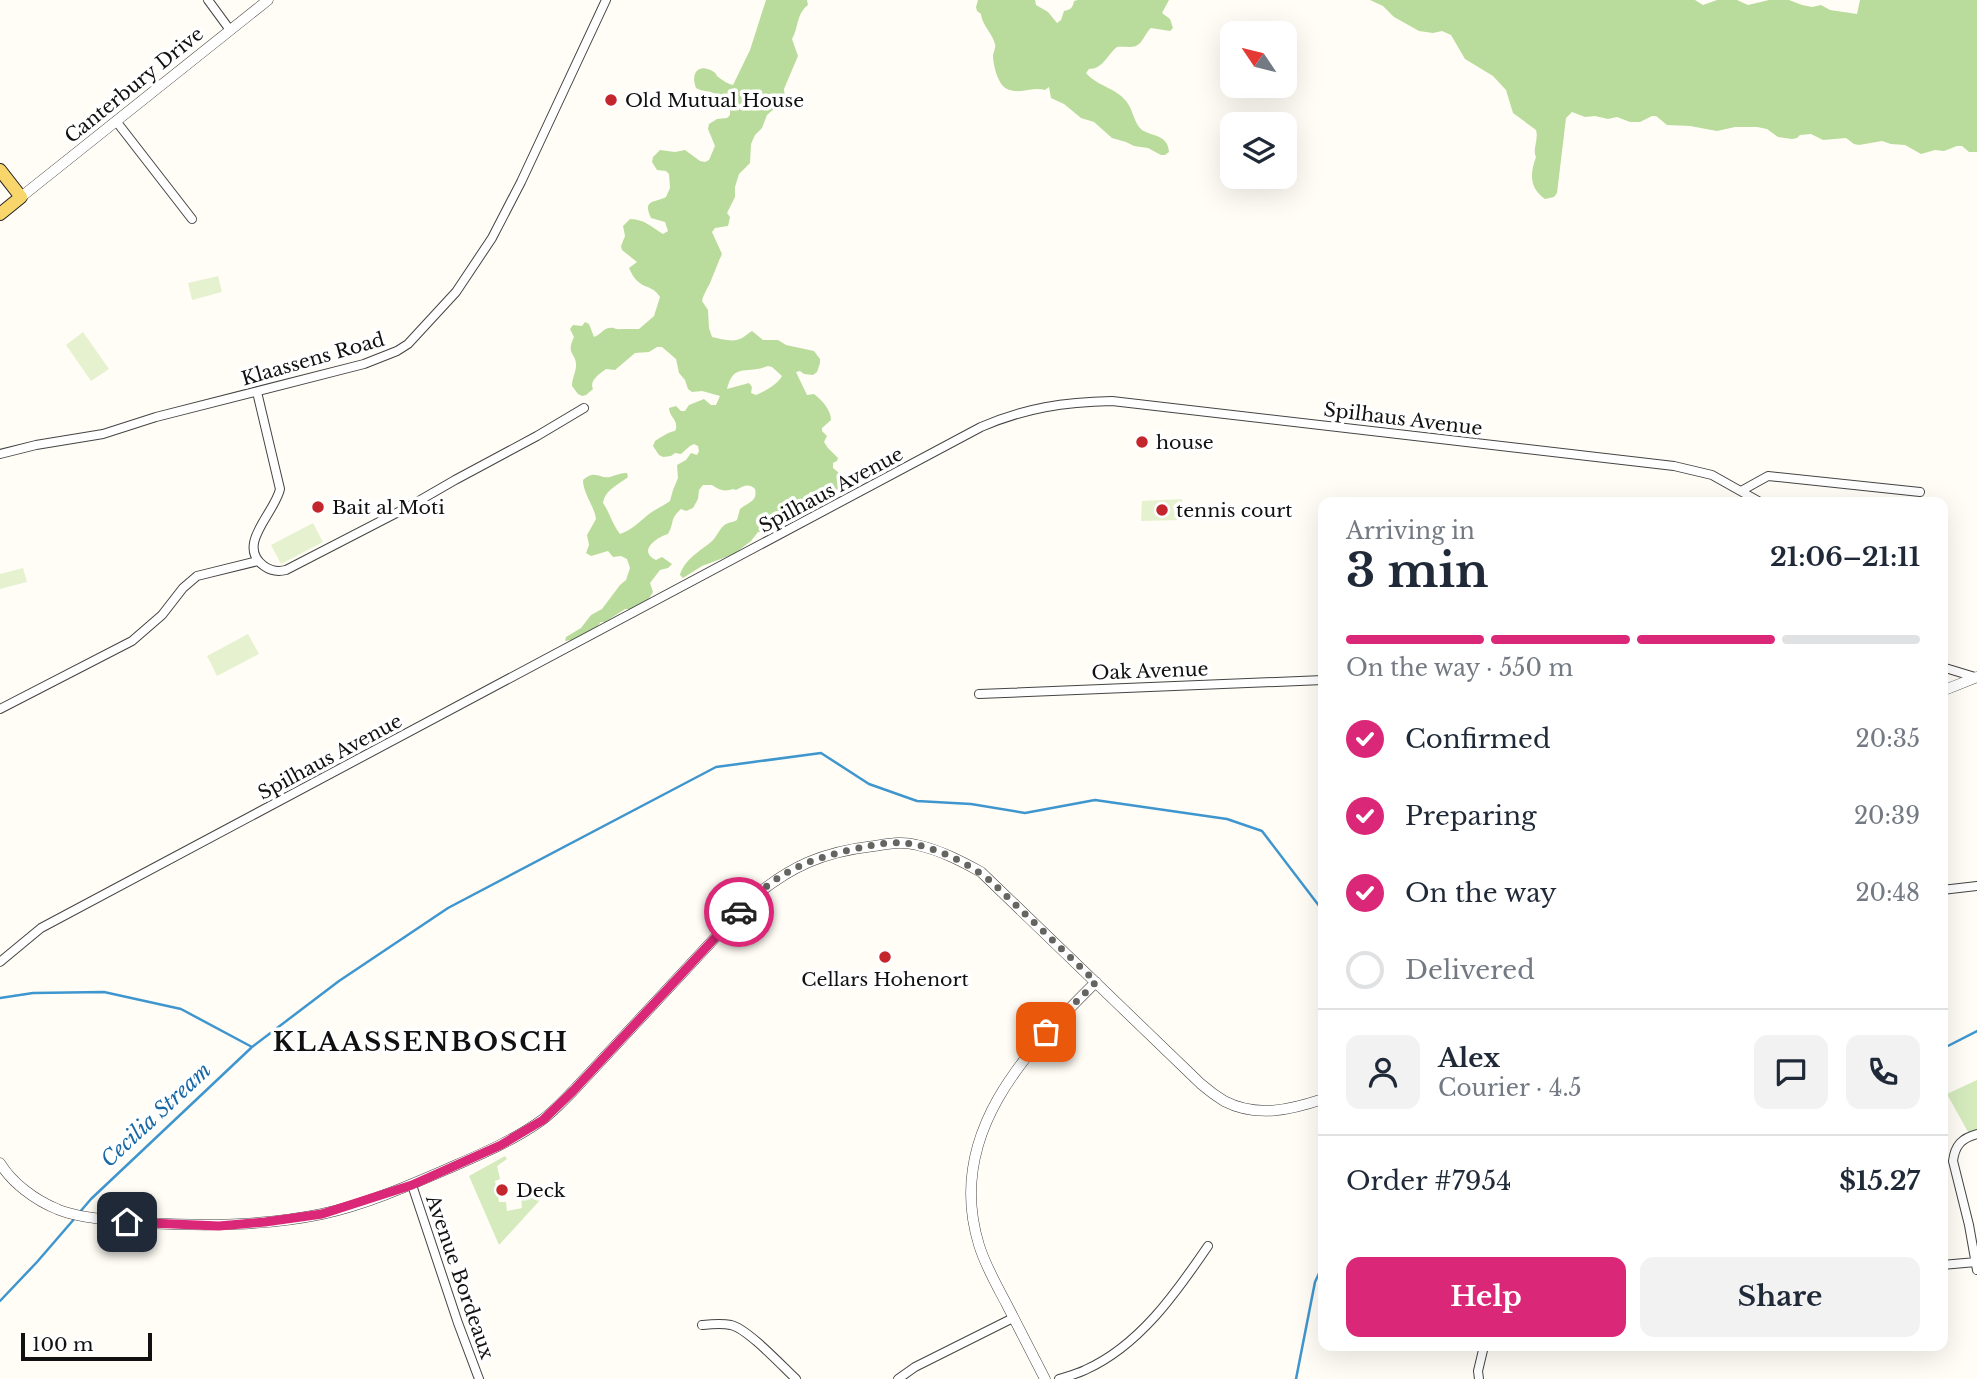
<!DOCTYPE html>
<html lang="en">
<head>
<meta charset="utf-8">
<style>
  body { margin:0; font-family:"Libre Baskerville",serif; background:#f2f2f3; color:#1f2937; height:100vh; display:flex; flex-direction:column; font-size:26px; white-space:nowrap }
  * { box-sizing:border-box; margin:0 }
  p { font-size:23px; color:#747a83 }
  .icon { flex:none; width:38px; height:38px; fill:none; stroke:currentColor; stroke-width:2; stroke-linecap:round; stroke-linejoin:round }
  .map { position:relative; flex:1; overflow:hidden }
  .drawer { position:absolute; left:1318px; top:497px; width:630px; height:854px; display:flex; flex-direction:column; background:#fff; border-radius:14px; box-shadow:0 7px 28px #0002 }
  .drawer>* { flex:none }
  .needle { width:46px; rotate:305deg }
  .buttons { position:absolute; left:1220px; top:21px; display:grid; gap:14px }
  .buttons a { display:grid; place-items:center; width:77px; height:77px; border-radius:14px; background:#fff; box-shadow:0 7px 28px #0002; font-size:35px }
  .scale { position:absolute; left:21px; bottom:18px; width:131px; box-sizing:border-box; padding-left:7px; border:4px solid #111; border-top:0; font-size:19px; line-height:24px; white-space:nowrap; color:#111; -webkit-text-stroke:5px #fff; paint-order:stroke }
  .pin { position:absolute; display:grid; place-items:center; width:60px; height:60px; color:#fff; margin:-30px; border-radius:14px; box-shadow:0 4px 10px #0006 }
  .courier { position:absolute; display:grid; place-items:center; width:70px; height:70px; margin:-35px; border:5px solid #db2777; border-radius:50%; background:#fff; color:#222; box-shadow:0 2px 9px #0007 }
  .headline em { font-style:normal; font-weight:700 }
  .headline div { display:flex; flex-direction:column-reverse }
  .headline { display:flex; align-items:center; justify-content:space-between; height:119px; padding:0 28px }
  h1 { font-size:46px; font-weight:700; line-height:52px }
  .bar { display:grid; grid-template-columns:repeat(4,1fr); gap:10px 7px; align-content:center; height:84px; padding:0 28px }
  .bar i { height:9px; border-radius:5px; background:#e0e1e3 }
  .bar .selected { background:#db2777 }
  .bar p { grid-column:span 4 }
  .line { display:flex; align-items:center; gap:18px; padding:0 28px; border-top:2px solid #e0e1e3 }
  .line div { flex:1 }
  .round { display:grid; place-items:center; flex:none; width:74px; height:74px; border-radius:14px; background:#f2f2f3 }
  ol { padding:0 28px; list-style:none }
  li { display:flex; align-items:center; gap:21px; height:77px }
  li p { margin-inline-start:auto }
  li .icon { padding:7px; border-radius:50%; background:#db2777; color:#fff; stroke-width:4 }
  li:last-child { color:#747a83 }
  li i { width:38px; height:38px; border:4px solid #e0e1e3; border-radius:50% }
  .primary-button { display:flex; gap:14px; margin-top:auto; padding:14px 28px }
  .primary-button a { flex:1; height:80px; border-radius:14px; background:#db2777; color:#fff; font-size:28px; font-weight:700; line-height:80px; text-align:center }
  .primary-button a+a { background:#f2f2f3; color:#1f2937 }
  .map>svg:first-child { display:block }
  .green { fill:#d5ebbd }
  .forest { fill:#b9dc9c; fill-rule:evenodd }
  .pitch { fill:#e6f2cf }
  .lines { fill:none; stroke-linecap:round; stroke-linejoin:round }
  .stream { stroke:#3f96cf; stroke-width:2.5 }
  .minor-casing { stroke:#444; stroke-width:10 }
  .tertiary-casing { stroke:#444; stroke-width:11 }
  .primary-casing { stroke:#222; stroke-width:14 }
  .minor { stroke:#fff; stroke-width:8 }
  .tertiary { stroke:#fff; stroke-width:10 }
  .primary { stroke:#f9d66b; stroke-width:12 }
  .done { stroke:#646461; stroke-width:7; stroke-dasharray:0 12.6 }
  .route { stroke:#db2777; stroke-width:9 }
  .poi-dot { fill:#c4262e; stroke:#fff; stroke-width:2.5 }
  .labels { text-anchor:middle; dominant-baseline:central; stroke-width:7; stroke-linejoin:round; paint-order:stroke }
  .street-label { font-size:19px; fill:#111; stroke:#fff }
  .poi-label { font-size:19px; fill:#111; stroke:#fff; text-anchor:start }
  .water-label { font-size:21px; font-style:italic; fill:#1768a6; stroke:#fff }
  .district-label { font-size:26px; font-weight:bold; letter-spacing:2px; fill:#111; stroke:#fff }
</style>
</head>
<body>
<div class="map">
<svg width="1977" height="1379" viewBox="0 0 1977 1379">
  <rect width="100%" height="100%" fill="#fffdf5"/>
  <path class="green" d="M1977 1080V1129L1968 1132 1947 1094Z
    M505 1156 507 1159 497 1166 500 1179 495 1181 499 1202H506L507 1211 522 1208 521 1198 526 1197 524 1188 532 1186 541 1199 499 1245 469 1176Z"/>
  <path class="forest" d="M766 0H807L808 5C796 14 799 27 792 39L798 56 784 89 785 99 767 115 762 128 755 135 751 144 750 163 739 174 735 187V197L727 213 730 217 728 226 715 228 712 232 722 254C718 262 716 269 712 278 709 287 704 292 702 301L708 310 709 328 712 337C721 339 734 343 742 338 746 336 748 333 752 331L763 340H778L786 345 814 351 820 359V363L817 372 813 375 804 374 800 371 796 372 807 395 814 394C822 400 831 410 831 420L822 428V431L827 436 824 442 828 448 838 458 837 461 833 463V468L839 473 849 477 853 487 850 490 840 491 825 502 817 498 814 492H810L808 496 812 504 806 512 799 514 786 522 778 521 763 532H758L751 541 734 554 702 566 683 578 680 575C684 560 700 551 711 542 717 537 719 528 726 524 730 522 734 522 737 520L740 509C748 502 758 502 755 489 748 483 744 486 736 490L733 489C724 492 719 490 712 485H703L699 490 698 499 693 508 686 511 681 509C669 520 675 522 668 534 657 537 637 551 656 560L662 557 672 564 668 568 660 570 650 583 653 592 648 600 638 607 632 609H625L605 622H601C592 633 579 640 565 641L566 637 581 628 591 615 602 609 620 585 626 580 630 568 627 559 621 556 613 557 608 551 591 556 586 553 589 545 587 535 596 519C594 505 583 494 583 480 596 469 599 479 610 477 616 475 621 473 627 473L628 477C618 485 605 490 603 503 610 513 612 524 620 534 632 530 639 522 649 514 656 509 663 506 670 501L673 490 678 478 677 465 686 460 691 453 697 455 699 451 698 446 694 444 690 446 681 454 675 453 671 456 663 457 659 455 653 446 655 441C660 438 668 432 675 431 680 421 669 417 669 408L676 406 681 411H685L689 405 704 399 711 405H716L720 396 702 391 692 392 688 389 685 380 679 373 676 359 662 347H657L649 352 635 353 615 370 606 369C599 374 589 381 593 389L586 395 582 396 578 394 572 386C572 379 575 374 576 367 577 352 565 356 574 337L570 329 573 325 582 326 585 322 589 324 594 337C600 335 603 329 609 328 616 327 614 330 621 329 627 329 632 329 639 329L654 316 660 297C651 282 639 292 629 268L637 262 622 250 621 246 625 236 623 226 630 219C646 220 650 226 663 234L668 231 665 222 651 218C642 199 655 203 666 197L670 188 669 174 666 171 657 170 652 162 653 157 660 150 675 152 685 150 700 161 705 162 709 160 715 146 708 129 709 124 717 119 727 118 730 115V110C726 104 721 95 713 93 707 90 703 92 696 88 690 73 699 62 714 72 716 73 716 75 717 76 722 80 728 84 733 85L750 50ZM768 366 772 367 782 376C777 385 765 391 756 395L751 393 752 387 749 383 727 389C733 367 740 372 757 369 760 369 764 367 768 366Z
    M978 0H1035L1036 5 1048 12 1057 23 1061 20 1064 11C1071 10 1073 7 1074 1L1078 0H1171H1169L1162 13 1170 19 1173 28 1170 31 1151 28C1145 33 1143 43 1136 46 1130 48 1123 46 1117 47 1107 55 1103 69 1089 69L1086 73C1097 86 1116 88 1126 101 1133 109 1134 124 1142 130 1154 137 1168 135 1169 152L1165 155H1161L1148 148 1134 146 1126 142 1112 138 1094 122 1081 118 1064 104 1051 98 1049 87 1045 90C1032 86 1022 95 1007 89 998 85 993 65 993 55 994 51 996 47 995 44 992 33 982 25 981 14L977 11 976 7Z
    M1370 0H1695L1703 5 1717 0H1737L1748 5 1769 0H1789L1802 5 1812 7 1821 5 1830 10 1857 14 1860 0H1977V152H1969L1962 146H1957L1944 151 1935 150 1921 154 1905 145 1891 144 1882 141 1859 145 1854 144 1846 138 1823 140 1811 134 1800 135 1797 138 1792 139 1778 137 1767 129 1757 127H1735L1717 131 1690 126 1667 125 1656 116H1652L1640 122H1630L1617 117 1608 119 1595 116 1585 117 1572 112 1566 118 1557 193 1554 197 1545 199C1529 188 1530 173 1536 157 1532 149 1539 140 1536 130L1513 113 1506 90 1493 76 1465 59 1451 35 1442 31 1433 33 1419 31 1394 17 1383 6Z"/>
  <path class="pitch" d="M218 276 222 292 192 300 188 283Z
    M83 332 109 369 91 381 66 345Z
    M1182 499 1183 520 1141 521 1142 501Z
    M313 523 323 542 281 564 271 545Z
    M23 568 27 582 0 589V574Z
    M248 634 259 654 217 676 207 656Z"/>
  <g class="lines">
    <path class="stream" d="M0 998 33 993 104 992 181 1009 252 1047 339 981 448 908 716 767 821 753 869 784 917 801 971 804 1025 813 1095 800 1227 819 1262 831 1323 911
      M1942 1049 1977 1031
      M79 1213 91 1199 251 1048
      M0 1301 37 1262 75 1218
      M1296 1379 1315 1282 1323 1265"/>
    <defs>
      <path id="minor" d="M208 0 230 30
        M116 121 192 219
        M257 392 280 489C275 513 235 545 264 566 271 571 278 572 286 570L410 506 455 480 537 436 584 408
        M0 454 36 445 103 434 156 417 364 364 397 351 408 344 456 292 492 238 521 182 606 0
        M1741 491 1768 476 1920 492
        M1942 667 1975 677
        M979 694 1323 680
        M0 709 132 641 162 615 183 588 197 576 258 561
        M1942 890 1977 886
        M0 962 41 928 981 427C1025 408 1064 402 1112 401L1674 466 1712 475 1760 502
        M1977 1134C1962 1138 1955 1145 1953 1161L1969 1225 1977 1270
        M412 1185 458 1323 479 1379
        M1942 1265 1976 1262
        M702 1325C712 1324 721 1323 731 1325 748 1329 782 1366 796 1379
        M898 1379 915 1367 1013 1318
        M1059 1379C1068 1376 1077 1374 1085 1370 1139 1346 1176 1293 1208 1246
        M1479 1379 1478 1371 1484 1346"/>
      <path id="tertiary" d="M21 197 268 0
        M1942 691 1977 677
        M0 1163C12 1183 35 1200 57 1209 77 1218 123 1222 146 1223 205 1226 264 1226 322 1214 364 1205 408 1186 447 1169 479 1155 513 1141 542 1120 553 1112 563 1101 573 1091L751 899C791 866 822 852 874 846 888 844 902 841 917 845 940 850 961 861 981 872L1201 1084C1208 1090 1216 1096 1224 1101 1257 1118 1290 1110 1323 1099
        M1045 1379C1032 1354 1019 1328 1006 1303 996 1284 985 1265 979 1245 945 1135 1025 1052 1096 982"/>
      <path id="primary" d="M0 170 21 197 0 214"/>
    </defs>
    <use href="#minor" class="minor-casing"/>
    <use href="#tertiary" class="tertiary-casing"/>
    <use href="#primary" class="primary-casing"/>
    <use href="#minor" class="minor"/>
    <use href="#tertiary" class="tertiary"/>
    <use href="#primary" class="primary"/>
  </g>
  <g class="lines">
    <path class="done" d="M739 912C776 872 807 859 859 848 872 845 888 842 902 843 931 844 971 864 993 883L1096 982 1046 1032"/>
    <path class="route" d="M127 1222 219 1226 265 1222 322 1214 412 1185 501 1145 543 1120 573 1091 739 912"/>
  </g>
  <g class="poi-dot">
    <circle cx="611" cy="100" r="7"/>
    <circle cx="1142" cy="442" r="7"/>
    <circle cx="318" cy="507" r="7"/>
    <circle cx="1162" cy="510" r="7"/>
    <circle cx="885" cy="957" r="7"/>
    <circle cx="502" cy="1190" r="7"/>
  </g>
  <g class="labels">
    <g class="street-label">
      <text transform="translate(134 85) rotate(-39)">Canterbury Drive</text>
      <text transform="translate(313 359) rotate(-16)">Klaassens Road</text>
      <text transform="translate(1403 419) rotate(7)">Spilhaus Avenue</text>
      <text transform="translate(831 490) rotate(-28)">Spilhaus Avenue</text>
      <text transform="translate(1150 671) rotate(-2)">Oak Avenue</text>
      <text transform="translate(330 757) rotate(-28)">Spilhaus Avenue</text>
      <text transform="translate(460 1277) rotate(71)">Avenue Bordeaux</text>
    </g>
    <g class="poi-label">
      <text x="625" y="100">Old Mutual House</text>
      <text x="1156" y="442">house</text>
      <text x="332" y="507">Bait al Moti</text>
      <text x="1176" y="510">tennis court</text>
      <text x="885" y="979" text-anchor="middle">Cellars Hohenort</text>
      <text x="516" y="1190">Deck</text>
    </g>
    <g class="water-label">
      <text transform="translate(156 1115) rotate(-43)">Cecilia Stream</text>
    </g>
    <g class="district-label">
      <text x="421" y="1042">KLAASSENBOSCH</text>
    </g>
  </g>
</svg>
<div class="buttons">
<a><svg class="needle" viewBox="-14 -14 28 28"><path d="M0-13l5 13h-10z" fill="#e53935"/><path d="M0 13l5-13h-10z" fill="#747a83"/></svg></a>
<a><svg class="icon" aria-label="layers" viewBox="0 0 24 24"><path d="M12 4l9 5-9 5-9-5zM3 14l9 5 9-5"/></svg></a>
</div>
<div class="scale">100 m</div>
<div class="pin" style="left:1046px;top:1032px;background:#ea580c"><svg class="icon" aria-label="bag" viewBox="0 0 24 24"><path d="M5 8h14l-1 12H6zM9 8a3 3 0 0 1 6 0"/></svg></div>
<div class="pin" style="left:127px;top:1222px;background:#1f2937"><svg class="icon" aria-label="home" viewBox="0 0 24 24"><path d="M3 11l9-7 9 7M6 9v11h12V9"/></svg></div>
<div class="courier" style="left:739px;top:912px"><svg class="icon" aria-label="car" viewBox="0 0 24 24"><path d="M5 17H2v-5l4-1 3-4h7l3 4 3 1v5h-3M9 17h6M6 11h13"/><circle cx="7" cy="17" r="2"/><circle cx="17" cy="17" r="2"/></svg></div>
<section class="drawer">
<div class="headline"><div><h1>3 min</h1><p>Arriving in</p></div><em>21:06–21:11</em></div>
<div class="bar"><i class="selected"></i><i class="selected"></i><i class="selected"></i><i></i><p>On the way · 550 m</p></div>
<ol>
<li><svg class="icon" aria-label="check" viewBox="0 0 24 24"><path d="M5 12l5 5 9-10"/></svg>Confirmed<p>20:35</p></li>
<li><svg class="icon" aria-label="check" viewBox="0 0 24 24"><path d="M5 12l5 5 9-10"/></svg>Preparing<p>20:39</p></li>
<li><svg class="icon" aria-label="check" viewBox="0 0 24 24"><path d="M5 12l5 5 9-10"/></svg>On the way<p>20:48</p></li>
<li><i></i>Delivered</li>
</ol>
<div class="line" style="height:126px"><a class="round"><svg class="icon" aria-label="person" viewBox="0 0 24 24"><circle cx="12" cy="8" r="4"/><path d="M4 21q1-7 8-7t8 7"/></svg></a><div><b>Alex</b><p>Courier · 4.5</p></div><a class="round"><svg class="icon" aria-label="chat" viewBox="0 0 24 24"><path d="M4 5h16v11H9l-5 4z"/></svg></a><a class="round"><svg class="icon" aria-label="phone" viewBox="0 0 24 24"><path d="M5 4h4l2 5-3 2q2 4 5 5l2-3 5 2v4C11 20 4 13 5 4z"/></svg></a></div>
<div class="line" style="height:91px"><div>Order #7954</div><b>$15.27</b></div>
<div class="primary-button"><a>Help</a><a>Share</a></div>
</section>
</div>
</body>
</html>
